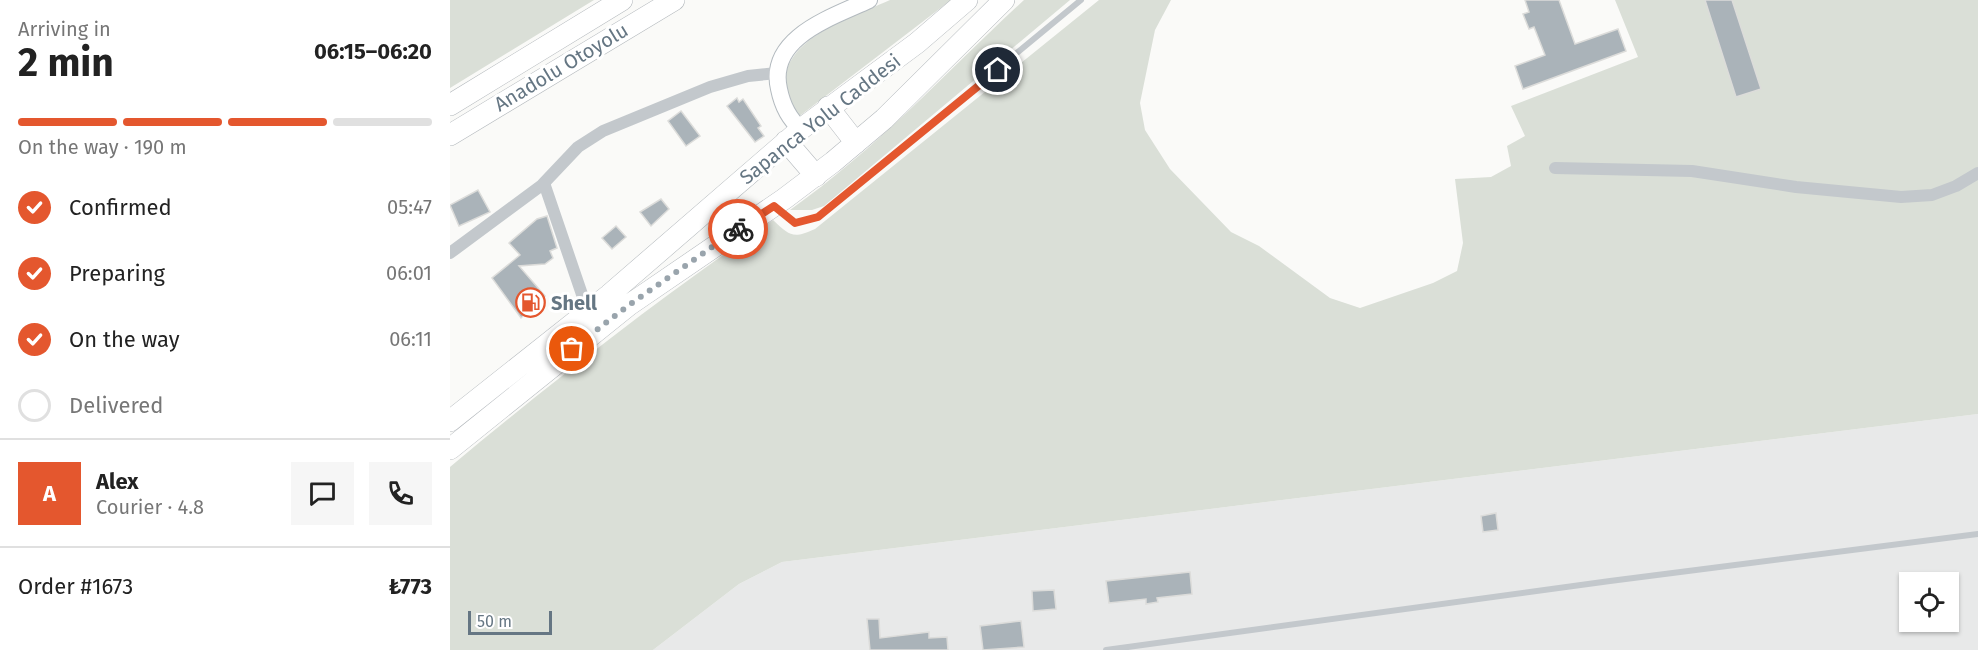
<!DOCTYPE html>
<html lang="en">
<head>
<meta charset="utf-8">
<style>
  body { margin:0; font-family:"Fira Sans",sans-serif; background:#f6f6f6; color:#222; height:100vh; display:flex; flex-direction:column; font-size:22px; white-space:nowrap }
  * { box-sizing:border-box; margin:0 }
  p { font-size:20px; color:#767676 }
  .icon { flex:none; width:33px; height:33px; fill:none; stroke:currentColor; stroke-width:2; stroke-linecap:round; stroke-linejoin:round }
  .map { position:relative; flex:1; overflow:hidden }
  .sheet { display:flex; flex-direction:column; background:#fff; width:450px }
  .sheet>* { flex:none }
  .buttons { position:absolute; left:1449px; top:572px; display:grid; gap:12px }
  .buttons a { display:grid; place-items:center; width:60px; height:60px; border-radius:0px; background:#fff; box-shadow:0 2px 4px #0004; font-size:30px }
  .scale { position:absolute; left:18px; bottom:15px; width:84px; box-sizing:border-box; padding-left:6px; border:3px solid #657683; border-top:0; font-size:16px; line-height:21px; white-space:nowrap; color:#657683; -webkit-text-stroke:4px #fff; paint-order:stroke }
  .pin { position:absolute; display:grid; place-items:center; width:51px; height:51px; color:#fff; margin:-26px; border:3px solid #fff; border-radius:50%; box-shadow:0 2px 6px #0007 }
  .courier { position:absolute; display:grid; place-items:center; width:60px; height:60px; margin:-30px; border:4px solid #e4572e; border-radius:50%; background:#fff; color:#222; box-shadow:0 2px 8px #0007 }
  .head em { font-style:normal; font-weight:700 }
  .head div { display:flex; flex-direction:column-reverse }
  .head { display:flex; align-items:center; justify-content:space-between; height:102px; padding:0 18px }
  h1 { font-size:39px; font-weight:700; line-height:45px }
  .bar { display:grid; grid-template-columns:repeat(4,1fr); gap:9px 6px; align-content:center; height:72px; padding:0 18px }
  .bar i { height:8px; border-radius:4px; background:#e0e0e0 }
  .bar .active { background:#e4572e }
  .bar p { grid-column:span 4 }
  .line { display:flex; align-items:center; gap:15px; padding:0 18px; border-top:2px solid #e0e0e0 }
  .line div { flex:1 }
  .round { display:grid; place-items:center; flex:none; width:63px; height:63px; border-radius:0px; background:#f6f6f6 }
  ol { padding:0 18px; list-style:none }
  li { display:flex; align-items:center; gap:18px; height:66px }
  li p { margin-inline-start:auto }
  li .icon { padding:6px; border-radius:50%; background:#e4572e; color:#fff; stroke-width:4 }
  li:last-child { color:#767676 }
  li i { width:33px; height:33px; border:3px solid #e0e0e0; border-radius:50% }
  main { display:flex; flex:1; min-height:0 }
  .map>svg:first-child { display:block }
  .built { fill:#e8e9e9; fill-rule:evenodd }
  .green { fill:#dadfd7 }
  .building { fill:#aab3b9; stroke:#dcdcda; stroke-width:1.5 }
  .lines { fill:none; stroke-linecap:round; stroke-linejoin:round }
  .secondary-casing { stroke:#b3babf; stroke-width:18 }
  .highway-casing { stroke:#b4b9bd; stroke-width:22 }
  .lane { stroke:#c3c8cc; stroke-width:6 }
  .street { stroke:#c3c8cc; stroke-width:12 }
  .secondary { stroke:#fff; stroke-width:16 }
  .highway { stroke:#fff; stroke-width:21 }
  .done { stroke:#99a4ac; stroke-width:6; stroke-dasharray:0 10.8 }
  .route { stroke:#e4572e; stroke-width:8 }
  .labels { text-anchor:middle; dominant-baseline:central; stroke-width:6; stroke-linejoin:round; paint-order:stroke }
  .street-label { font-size:20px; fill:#657683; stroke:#fff }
  .poi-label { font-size:20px; font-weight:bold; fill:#657683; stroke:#fff; text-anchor:start }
</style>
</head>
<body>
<main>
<section class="sheet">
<div class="head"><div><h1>2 min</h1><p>Arriving in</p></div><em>06:15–06:20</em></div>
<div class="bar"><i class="active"></i><i class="active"></i><i class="active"></i><i></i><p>On the way · 190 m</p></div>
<ol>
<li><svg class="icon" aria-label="check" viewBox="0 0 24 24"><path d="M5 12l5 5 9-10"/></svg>Confirmed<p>05:47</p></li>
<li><svg class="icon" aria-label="check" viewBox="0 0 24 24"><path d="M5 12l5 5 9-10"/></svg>Preparing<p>06:01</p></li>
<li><svg class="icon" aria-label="check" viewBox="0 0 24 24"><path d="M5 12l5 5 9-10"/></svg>On the way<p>06:11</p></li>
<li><i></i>Delivered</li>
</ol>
<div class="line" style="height:108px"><b class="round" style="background:#e4572e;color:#fff">A</b><div><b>Alex</b><p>Courier · 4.8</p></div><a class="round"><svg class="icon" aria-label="chat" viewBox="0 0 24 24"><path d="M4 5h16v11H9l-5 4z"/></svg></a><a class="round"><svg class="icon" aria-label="phone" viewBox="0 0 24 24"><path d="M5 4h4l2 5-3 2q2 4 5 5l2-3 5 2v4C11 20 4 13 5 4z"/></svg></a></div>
<div class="line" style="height:78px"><div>Order #1673</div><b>₺773</b></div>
</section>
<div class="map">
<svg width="1528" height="650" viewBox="0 0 1528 650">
  <rect width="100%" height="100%" fill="#fafaf8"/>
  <path class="built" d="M1528 414V650H203L289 584 332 562ZM1460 582H1498V621H1460Z"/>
  <path class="green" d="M0 0H144L0 88Z
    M440 0H501L347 118C342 108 336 98 335 87 331 38 405 16 440 0Z
    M574 0H620L374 206 362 210H340C429 147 495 73 574 0Z
    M649 0H721L705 30 690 103 695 130 720 169 781 232 809 246 880 298 910 308 983 283 1007 271 1013 243 1005 179 1041 177 1061 166 1057 146 1075 136 1061 106 1188 57 1165 0H1528V414L332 562 289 584 203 650H0V467C104 380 211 297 323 220 340 236 343 239 365 229Z"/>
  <path class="building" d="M1075 0H1109L1125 44 1168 29 1176 51 1073 89 1065 66 1095 55 1084 27 1079 29 1073 14 1079 12Z
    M1255 0H1282L1311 89 1286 97Z
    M287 98 289 102 293 99 311 126 308 128 314 136 305 142 277 106Z
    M231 111 250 136 236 146 218 121Z
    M28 190 40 212 9 226 0 205Z
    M211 199 219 209 201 226 190 212Z
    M97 216 107 248 100 251 103 258 95 264 69 266 95 296 71 318 42 278 70 255 59 243 87 219Z
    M166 226 176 237 162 249 152 238Z
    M1046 513 1048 530 1033 532 1031 516Z
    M740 572 742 594 707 598 708 602 696 604V599L659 603 656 581Z
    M604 590 606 609 583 611 582 591Z
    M417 619H429L430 638 479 632V638L497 637 498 650H420Z
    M571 621 574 647 533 650 530 626Z"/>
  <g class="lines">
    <defs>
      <path id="secondary" d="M351 129C339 119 332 104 329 89 317 37 383 17 419 0"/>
      <path id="highway" d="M0 105 172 0
        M378 107 406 143
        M0 135 224 0
        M336 141 366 176
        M0 421 159 295 351 129 467 43 517 0
        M0 449 179 305 334 199 383 162 434 119 554 0"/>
    </defs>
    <use href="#secondary" class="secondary-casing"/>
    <use href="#highway" class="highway-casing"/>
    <path class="lane" d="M326 208 345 223 368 217 631 0
      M656 650 1160 581 1528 534"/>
    <path class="street" d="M1105 168 1242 171 1346 187 1451 197 1482 195 1506 186 1528 173
      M94 183 138 312
      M0 253 92 185 128 147 153 131 260 87 298 76 327 73"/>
    <use href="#secondary" class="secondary"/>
    <use href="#highway" class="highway"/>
  </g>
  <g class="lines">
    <path class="done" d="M122 349 179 305 288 229"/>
    <path class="route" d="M288 229 324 206 345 223 368 217 548 70"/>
  </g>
  <defs>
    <symbol id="fuel-ring" viewBox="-11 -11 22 22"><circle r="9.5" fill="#fff" stroke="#e4572e" stroke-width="1.5"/><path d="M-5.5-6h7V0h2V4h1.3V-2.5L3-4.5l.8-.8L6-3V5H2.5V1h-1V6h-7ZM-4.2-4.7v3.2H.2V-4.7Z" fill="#e4572e"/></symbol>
  </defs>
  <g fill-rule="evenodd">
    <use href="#fuel-ring" x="64" y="286" width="33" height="33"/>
  </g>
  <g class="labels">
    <g class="street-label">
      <text transform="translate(111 67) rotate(-31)">Anadolu Otoyolu</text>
      <text transform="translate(370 119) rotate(-38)">Sapanca Yolu Caddesi</text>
    </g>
    <g class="poi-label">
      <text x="101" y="303">Shell</text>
    </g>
  </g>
</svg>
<div class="buttons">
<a><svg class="icon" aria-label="locate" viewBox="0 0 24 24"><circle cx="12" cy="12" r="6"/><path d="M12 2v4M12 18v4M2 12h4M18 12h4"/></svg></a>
</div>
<div class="scale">50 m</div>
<div class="pin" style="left:122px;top:349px;background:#ea580c"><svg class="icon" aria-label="bag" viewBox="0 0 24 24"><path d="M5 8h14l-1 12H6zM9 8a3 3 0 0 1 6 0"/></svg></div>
<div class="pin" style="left:548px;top:70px;background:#1f2937"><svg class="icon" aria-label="home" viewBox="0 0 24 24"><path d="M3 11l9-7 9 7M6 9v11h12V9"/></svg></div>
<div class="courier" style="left:288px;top:229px"><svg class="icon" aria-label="bike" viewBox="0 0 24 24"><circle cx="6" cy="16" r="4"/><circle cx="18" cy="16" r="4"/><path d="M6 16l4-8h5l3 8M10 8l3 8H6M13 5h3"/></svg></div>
</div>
</main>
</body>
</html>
